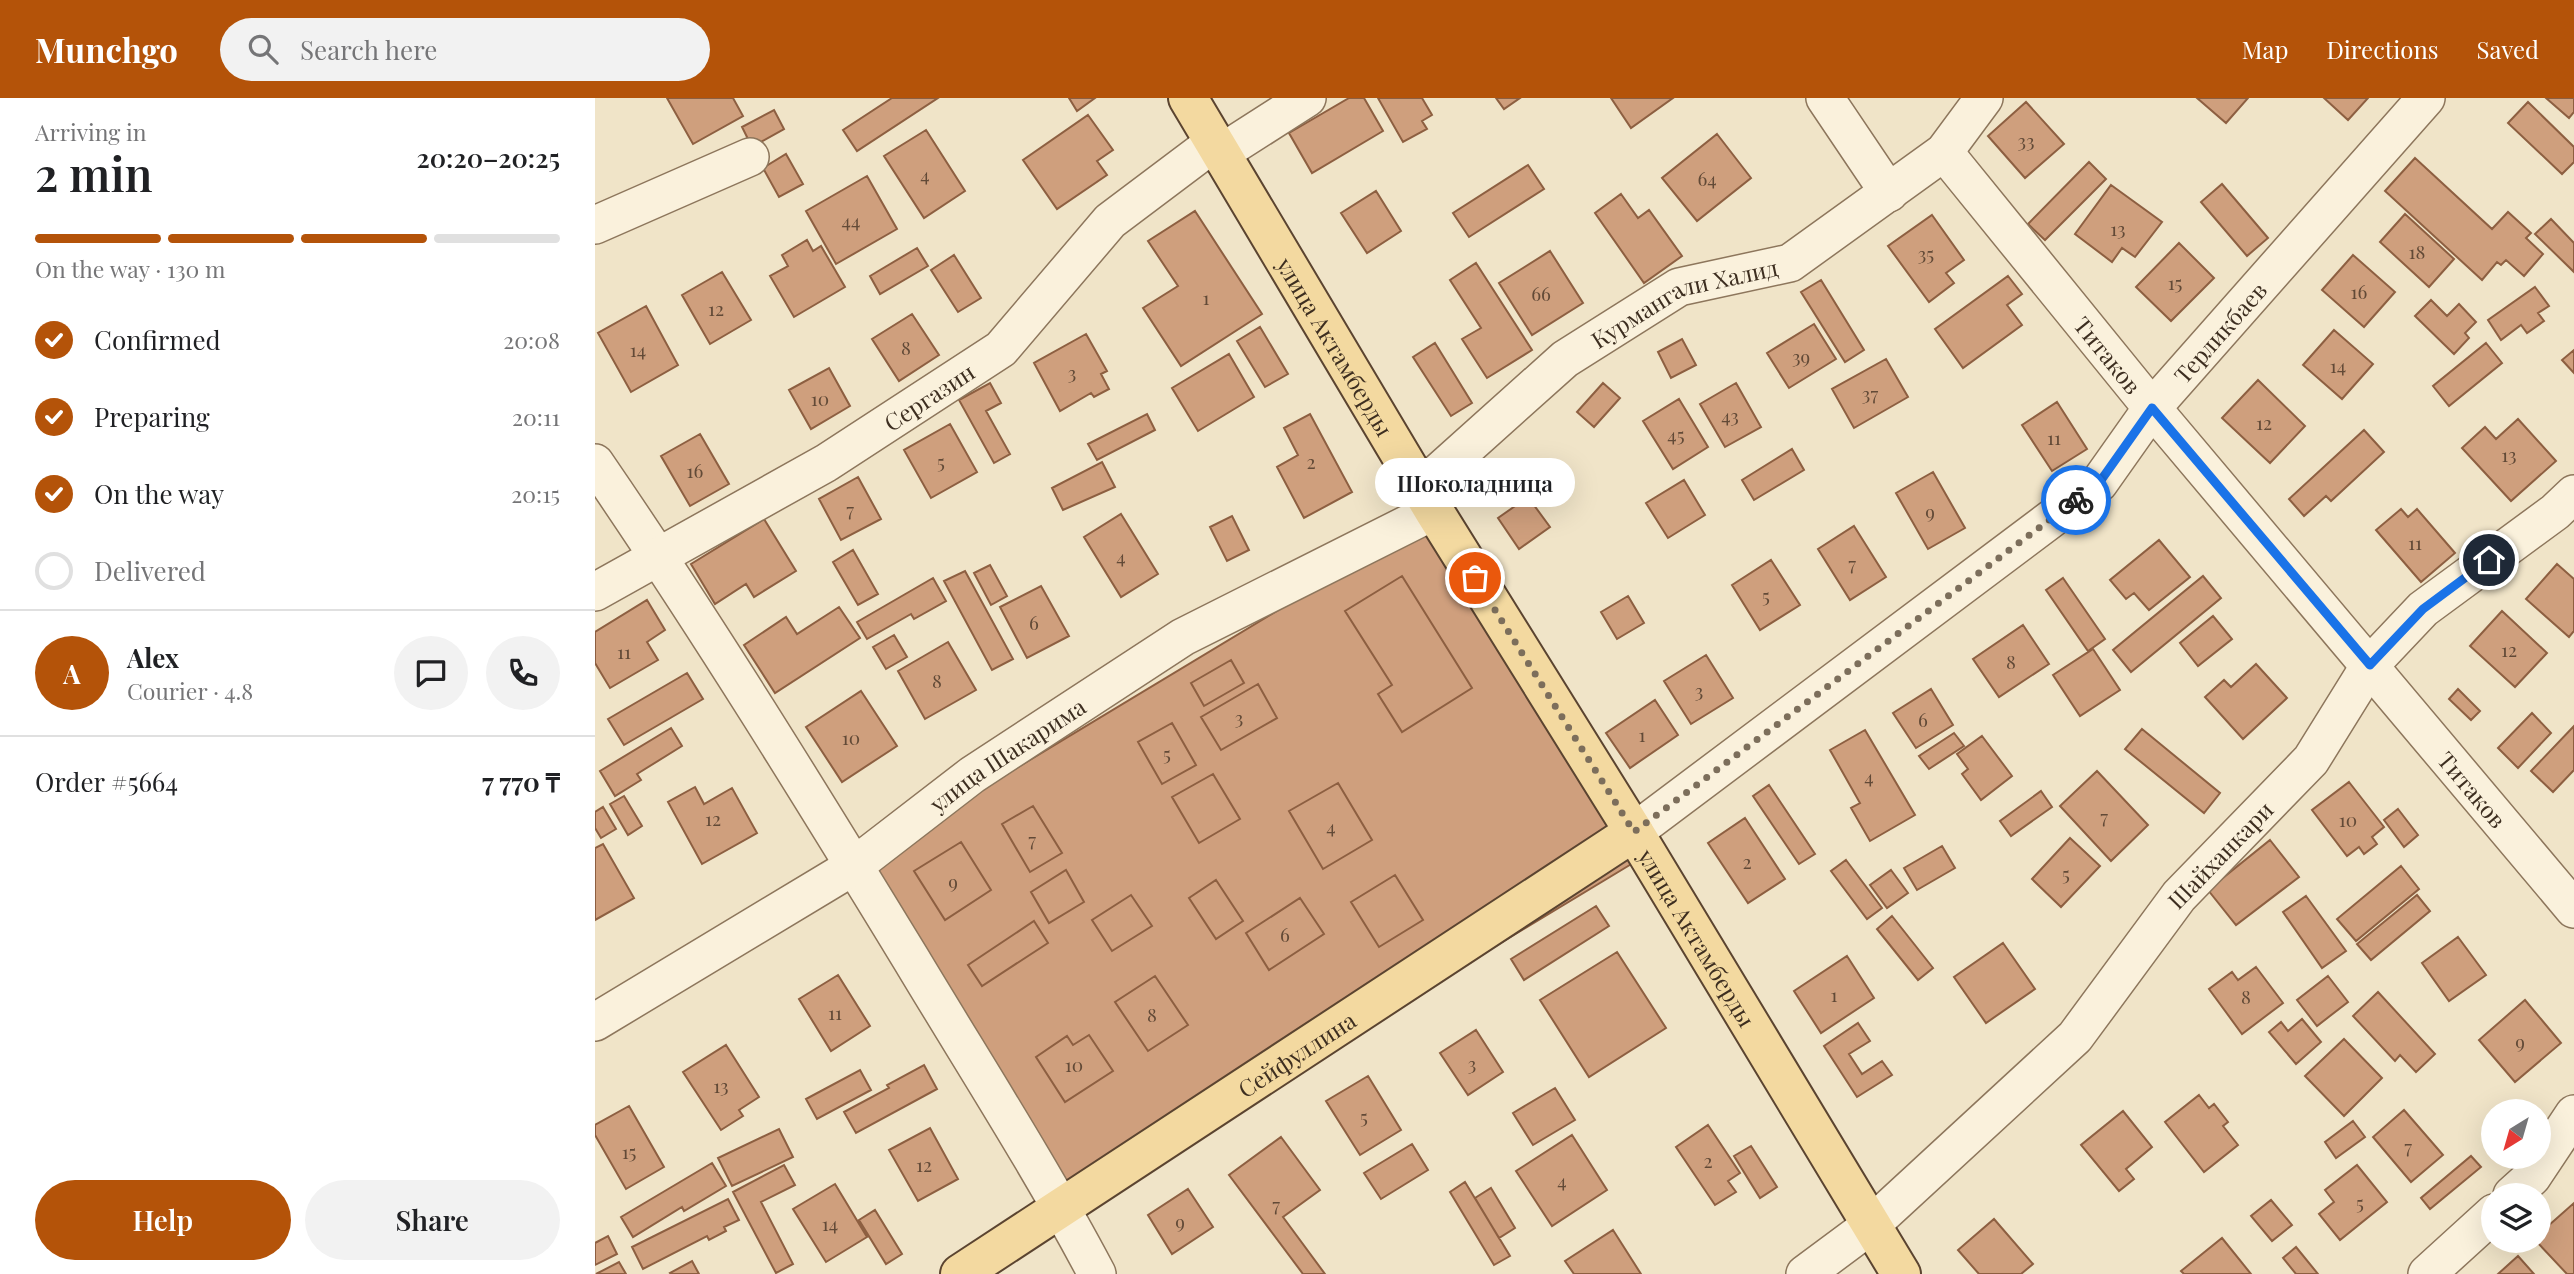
<!DOCTYPE html>
<html lang="en">
<head>
<meta charset="utf-8">
<style>
  body { margin:0; font-family:"Playfair Display",serif; background:#f2f2f2; color:#202124; height:100vh; display:flex; flex-direction:column; font-size:26px; white-space:nowrap }
  * { box-sizing:border-box; margin:0 }
  p { font-size:23px; color:#757577 }
  .icon { flex:none; width:38px; height:38px; fill:none; stroke:currentColor; stroke-width:2; stroke-linecap:round; stroke-linejoin:round }
  .map { position:relative; flex:1; overflow:hidden }
  .details { display:flex; flex-direction:column; background:#fff; width:595px }
  .details>* { flex:none }
  .needle { width:46px; rotate:217deg }
  .tools { position:absolute; left:1886px; top:1001px; display:grid; gap:14px }
  .tools a { display:grid; place-items:center; width:70px; height:70px; border-radius:50%; background:#fff; box-shadow:0 7px 28px #0002; font-size:35px }
  .pin { position:absolute; display:grid; place-items:center; width:60px; height:60px; color:#fff; margin:-30px; border:4px solid #fff; border-radius:50%; box-shadow:0 2px 7px #0007 }
  .courier { position:absolute; display:grid; place-items:center; width:70px; height:70px; margin:-35px; border:5px solid #1a73e8; border-radius:50%; background:#fff; color:#222; box-shadow:0 2px 9px #0007 }
  .bubble { position:absolute; height:49px; border-radius:24px; background:#fff; box-shadow:0 7px 28px #0002; font-size:23px; font-weight:600; line-height:49px; text-align:center }
  .summary em { font-style:normal; font-weight:600 }
  .summary div { display:flex; flex-direction:column-reverse }
  .summary { display:flex; align-items:center; justify-content:space-between; height:119px; padding:0 35px }
  h1 { font-size:46px; font-weight:600; line-height:52px }
  .bar { display:grid; grid-template-columns:repeat(4,1fr); gap:10px 7px; align-content:center; height:84px; padding:0 35px }
  .bar i { height:9px; border-radius:5px; background:#e0e0e0 }
  .bar .selected { background:#b45309 }
  .bar p { grid-column:span 4 }
  .line { display:flex; align-items:center; gap:18px; padding:0 35px; border-top:2px solid #e0e0e0 }
  .line div { flex:1 }
  .round { display:grid; place-items:center; flex:none; width:74px; height:74px; border-radius:37px; background:#f2f2f2 }
  ol { padding:0 35px; list-style:none }
  li { display:flex; align-items:center; gap:21px; height:77px }
  li p { margin-inline-start:auto }
  li .icon { padding:7px; border-radius:50%; background:#b45309; color:#fff; stroke-width:4 }
  li:last-child { color:#757577 }
  li i { width:38px; height:38px; border:4px solid #e0e0e0; border-radius:50% }
  .button { display:flex; gap:14px; margin-top:auto; padding:14px 35px }
  .button a { flex:1; height:80px; border-radius:42px; background:#b45309; color:#fff; font-size:28px; font-weight:600; line-height:80px; text-align:center }
  .button a+a { background:#f2f2f2; color:#202124 }
  header { display:flex; align-items:center; gap:42px; box-sizing:border-box; height:98px; padding:0 35px; background:#b45309; color:#fff }
  header strong { font-size:33px }
  nav { display:flex; gap:38px; margin-inline-start:auto; font-size:24px }
  .search { width:490px; height:63px; background:#f2f2f2; display:flex; align-items:center; gap:18px; box-sizing:border-box; padding:0 24px; border-radius:38px; color:#757577; font-size:26px }
  main { display:flex; flex:1; min-height:0 }
  .map>svg:first-child { display:block }
  .building { fill:#cf9f7d; stroke:#8d5f41; stroke-width:2 }
  .lines { fill:none; stroke-linecap:round; stroke-linejoin:round }
  .minor-casing { stroke:#8d765c; stroke-width:40 }
  .major-casing { stroke:#5b4430; stroke-width:42 }
  .minor { stroke:#faf1dc; stroke-width:37 }
  .major { stroke:#f3d9a0; stroke-width:38 }
  .done { stroke:#7c6e5b; stroke-width:7; stroke-dasharray:0 12.6 }
  .route { stroke:#1a73e8; stroke-width:9 }
  .labels { text-anchor:middle; dominant-baseline:central; stroke-width:6; stroke-linejoin:round; paint-order:stroke }
  .number-label { font-size:19px; fill:#624a37 }
  .street-label { font-size:23px; fill:#3d2e20; stroke:#f7eed8 }
</style>
</head>
<body>
<header>
<strong>Munchgo</strong>
<div class="search"><svg class="icon" aria-label="search" viewBox="0 0 24 24"><circle cx="10" cy="10" r="6"/><path d="M15 15l6 6"/></svg>Search here</div>
<nav><a>Map</a><a>Directions</a><a>Saved</a></nav>
</header>
<main>
<section class="details">
<div class="summary"><div><h1>2 min</h1><p>Arriving in</p></div><em>20:20–20:25</em></div>
<div class="bar"><i class="selected"></i><i class="selected"></i><i class="selected"></i><i></i><p>On the way · 130 m</p></div>
<ol>
<li><svg class="icon" aria-label="check" viewBox="0 0 24 24"><path d="M5 12l5 5 9-10"/></svg>Confirmed<p>20:08</p></li>
<li><svg class="icon" aria-label="check" viewBox="0 0 24 24"><path d="M5 12l5 5 9-10"/></svg>Preparing<p>20:11</p></li>
<li><svg class="icon" aria-label="check" viewBox="0 0 24 24"><path d="M5 12l5 5 9-10"/></svg>On the way<p>20:15</p></li>
<li><i></i>Delivered</li>
</ol>
<div class="line" style="height:126px"><b class="round" style="background:#b45309;color:#fff">A</b><div><b>Alex</b><p>Courier · 4.8</p></div><a class="round"><svg class="icon" aria-label="chat" viewBox="0 0 24 24"><path d="M4 5h16v11H9l-5 4z"/></svg></a><a class="round"><svg class="icon" aria-label="phone" viewBox="0 0 24 24"><path d="M5 4h4l2 5-3 2q2 4 5 5l2-3 5 2v4C11 20 4 13 5 4z"/></svg></a></div>
<div class="line" style="height:91px"><div>Order #5664</div><b>7 770 ₸</b></div>
<div class="button"><a>Help</a><a>Share</a></div>
</section>
<div class="map">
<svg width="1979" height="1176" viewBox="0 0 1979 1176">
  <rect width="100%" height="100%" fill="#f0e4c8"/>
  <path class="building" d="M72 0H138L148 18 98 46Z
    M297 0H343L262 53 248 32Z
    M474 0H500L482 13Z
    M754 0H769L788 33 717 75 694 35Z
    M783 0H827L837 17 827 23 832 31 808 44Z
    M901 0H925L909 11Z
    M1016 0H1078L1036 30Z
    M1602 0H1653L1631 25Z
    M1729 0H1773L1753 22Z
    M1951 0H1979V14L1974 20Z
    M1431 4 1469 46 1430 80 1393 38Z
    M1933 4 1979 49V64L1967 76 1913 25Z
    M179 12 189 31 157 49 147 29Z
    M493 17 518 52 502 63 512 77 462 111 428 62Z
    M331 32 370 93 329 120 289 58Z
    M1122 36 1156 80 1102 123 1067 80Z
    M191 56 208 86 184 99 168 70Z
    M1820 60 1897 131 1913 114 1936 135 1931 140 1948 156 1929 178 1911 162 1906 167 1902 164 1887 182 1790 93Z
    M1494 64 1511 81 1450 142 1433 126Z
    M933 67 949 91 874 139 858 115Z
    M272 78 302 131 241 166 211 113Z
    M1627 86 1673 140 1652 158 1606 104Z
    M1516 87 1567 124 1540 159 1527 150 1517 164 1480 136Z
    M781 93 806 133 772 155 746 115Z
    M1026 96 1043 120 1054 112 1087 158 1049 185 1000 115Z
    M600 113 667 216 586 268 548 210 583 188 553 143Z
    M1810 116 1859 161 1834 189 1785 144Z
    M1337 117 1369 162 1351 175 1359 185 1334 204 1293 148Z
    M1956 121 1979 145V174L1940 136Z
    M212 142 218 153 226 148 250 189 199 219 175 178 193 168 187 157Z
    M1584 145 1619 180 1576 223 1541 189Z
    M322 150 333 168 285 196 275 178Z
    M955 153 988 205 937 237 904 185Z
    M359 157 386 200 363 214 336 172Z
    M1758 157 1800 194 1769 229 1727 192Z
    M881 165 937 252 892 280 867 241 886 230 855 182Z
    M127 174 156 222 115 246 87 197Z
    M1413 178 1427 196 1412 207 1427 227 1368 270 1340 231Z
    M1226 182 1269 252 1250 264 1206 194Z
    M1940 189 1954 208 1943 215 1949 223 1932 235 1926 227 1906 242 1893 222Z
    M1836 202 1852 218 1864 206 1881 224 1870 235 1874 240 1859 256 1820 218Z
    M51 208 83 267 36 294 3 235Z
    M317 216 344 257 304 283 277 241Z
    M1219 226 1241 261 1194 290 1172 255Z
    M665 229 693 276 670 289 642 243Z
    M1739 232 1778 266 1747 301 1708 267Z
    M491 236 512 273 506 276 514 291 499 299 496 295 465 313 439 265Z
    M1087 241 1101 267 1076 280 1063 254Z
    M840 245 877 305 856 318 818 259Z
    M1891 245 1907 265 1854 308 1838 288Z
    M1979 252V275L1967 262Z
    M634 256 659 299 603 333 577 290Z
    M1291 261 1313 299 1259 330 1237 291Z
    M234 270 255 308 216 331 194 292Z
    M1663 282 1710 328 1675 365 1627 320Z
    M395 285 406 305 391 313 415 356 399 365 364 302Z
    M1008 285 1025 300 999 329 982 314Z
    M1141 285 1166 329 1130 349 1105 306Z
    M1084 301 1113 349 1078 371 1048 323Z
    M1462 304 1492 351 1457 373 1427 327Z
    M552 316 560 332 502 362 493 346Z
    M715 316 757 394 709 420 682 369 703 357 689 330Z
    M1923 321 1961 363 1916 403 1867 350 1890 329 1901 341Z
    M355 326 382 374 336 400 309 352Z
    M1769 332 1789 354 1736 403 1731 398 1709 418 1694 401Z
    M105 336 134 386 95 408 66 358Z
    M1197 351 1209 372 1159 402 1147 382Z
    M507 364 520 389 468 412 457 390Z
    M1338 374 1370 430 1333 451 1301 395Z
    M263 379 286 421 246 442 224 401Z
    M1089 382 1110 417 1073 440 1051 405Z
    M933 399 955 429 924 451 903 420Z
    M1806 411 1813 419 1822 411 1860 455 1826 484 1781 432Z
    M526 416 563 476 526 499 489 439Z
    M841 417 1048 759 467 1110 259 768Z
    M637 418 654 452 632 463 615 429Z
    M169 421 201 473 159 499 151 486 120 506 96 466Z
    M1259 428 1291 479 1255 502 1223 451Z
    M1564 442 1595 479 1554 512 1539 495 1531 501 1515 482Z
    M258 452 283 496 263 507 238 464Z
    M1176 462 1205 507 1165 532 1137 487Z
    M1962 466 1979 481V533L1974 539 1931 501Z
    M395 467 412 498 396 507 379 475Z
    M370 473 418 561 397 572 349 483Z
    M807 478 877 590 807 634 783 596 797 587 750 513Z
    M1608 478 1626 500 1536 574 1518 552Z
    M338 480 351 503 319 521 316 516 272 541 262 524Z
    M1468 480 1510 541 1493 553 1451 492Z
    M446 488 474 538 432 560 405 509Z
    M1033 498 1049 525 1022 541 1006 514Z
    M52 502 70 532 52 544 63 562 15 590 0 565V534Z
    M244 509 265 540 180 595 149 547 191 519 202 536Z
    M1907 513 1952 555 1920 589 1875 548Z
    M1618 518 1637 541 1603 568 1585 545Z
    M1428 527 1454 566 1404 599 1378 561Z
    M299 537 312 559 291 571 278 549Z
    M353 544 381 592 330 621 303 573Z
    M1498 551 1525 592 1485 618 1458 577Z
    M1111 557 1138 600 1096 626 1069 583Z
    M636 562 649 585 609 608 596 585Z
    M1661 566 1692 600 1648 641 1610 599 1629 582 1636 589Z
    M92 575 108 601 29 647 13 621Z
    M663 586 682 620 626 652 606 619Z
    M1336 591 1358 627 1321 650 1298 615Z
    M1863 591 1885 613 1876 622 1854 601Z
    M266 593 302 648 247 684 211 629Z
    M1060 602 1083 637 1035 670 1011 635Z
    M1937 615 1956 635 1923 670 1903 650Z
    M577 625 601 667 567 686 543 644Z
    M1979 628V672L1958 694 1936 673Z
    M76 630 87 648 42 676 46 682 20 698 5 673Z
    M1547 631 1625 695 1609 715 1530 651Z
    M1270 632 1320 717 1275 743 1256 710 1265 705 1235 652Z
    M1359 635 1369 648 1334 671 1324 658Z
    M1387 638 1417 678 1386 702 1367 676 1373 671 1362 656Z
    M1502 673 1553 727 1516 763 1465 708Z
    M618 676 645 721 604 745 577 699Z
    M1754 684 1789 729 1777 739 1782 746 1769 756 1764 749 1752 758 1717 712Z
    M743 685 777 742 728 771 694 713Z
    M1174 687 1220 756 1204 766 1158 698Z
    M100 689 109 706 137 690 162 735 107 766 73 704Z
    M1446 693 1457 709 1416 738 1405 723Z
    M29 698 47 728 33 737 15 706Z
    M438 708 467 755 435 774 407 726Z
    M8 709 21 731 6 740 0 730V714Z
    M1803 711 1823 737 1809 749 1789 722Z
    M1150 720 1190 781 1153 805 1113 745Z
    M1475 740 1505 768 1466 809 1437 781Z
    M1675 742 1704 779 1641 827 1613 792Z
    M366 744 396 792 350 822 319 773Z
    M8 746 39 800 0 822V750Z
    M1347 748 1360 770 1322 792 1309 770Z
    M1251 762 1287 810 1272 821 1236 773Z
    M1806 768 1824 791 1761 843 1742 821Z
    M471 772 489 804 454 825 436 794Z
    M1296 772 1313 795 1292 810 1275 787Z
    M800 777 828 822 784 849 756 804Z
    M621 782 648 823 621 841 594 800Z
    M536 797 557 828 517 853 497 822Z
    M1822 797 1835 813 1776 862 1762 846Z
    M1711 798 1751 853 1727 870 1688 814Z
    M705 800 729 836 674 872 651 835Z
    M1001 808 1014 828 929 882 916 861Z
    M1297 818 1338 870 1323 882 1282 831Z
    M439 823 453 845 387 888 373 867Z
    M1863 839 1891 877 1854 903 1827 865Z
    M1408 845 1440 891 1391 925 1359 879Z
    M1022 854 1071 930 994 979 945 902Z
    M1252 858 1279 900 1226 935 1199 893Z
    M1661 869 1688 905 1647 936 1614 891 1637 874 1643 882Z
    M243 877 275 928 236 953 204 901Z
    M560 878 593 927 553 953 520 904Z
    M1733 878 1753 904 1722 928 1702 902Z
    M1783 894 1840 956 1821 974 1805 957 1800 963 1758 918Z
    M1930 902 1966 945 1920 984 1884 942Z
    M1707 921 1726 944 1701 966 1674 934 1686 924 1693 933Z
    M1263 925 1275 943 1254 956 1267 976 1287 963 1297 977 1262 999 1229 948Z
    M881 932 908 974 873 997 845 955Z
    M494 937 518 973 470 1004 441 959 472 938 478 947Z
    M1749 941 1787 980 1749 1018 1710 978Z
    M131 947 164 999 144 1012 148 1018 126 1032 88 974Z
    M329 967 342 991 261 1035 249 1014 294 990 292 987Z
    M265 972 276 992 222 1021 211 1001Z
    M773 978 806 1032 765 1057 731 1003Z
    M960 990 980 1022 938 1047 918 1015Z
    M1604 997 1614 1010 1619 1006 1633 1024 1628 1028 1643 1047 1609 1074 1570 1024Z
    M34 1008 69 1069 31 1091 0 1037V1027Z
    M1809 1012 1848 1057 1816 1084 1778 1039Z
    M1528 1013 1557 1049 1531 1071 1539 1081 1524 1093 1486 1047Z
    M1758 1023 1770 1039 1741 1060 1730 1044Z
    M1113 1027 1145 1075 1133 1083 1141 1094 1120 1107 1081 1049Z
    M335 1030 363 1081 323 1103 294 1052Z
    M184 1031 198 1059 137 1088 123 1060Z
    M977 1037 1012 1092 957 1128 921 1073Z
    M686 1039 725 1092 688 1119 730 1176H708L634 1077Z
    M817 1046 833 1072 786 1101 769 1075Z
    M1156 1048 1182 1089 1165 1100 1139 1058Z
    M1876 1058 1886 1069 1835 1111 1826 1100Z
    M117 1065 131 1088 89 1113 87 1109 38 1139 26 1119Z
    M189 1067 200 1087 166 1104 198 1166 181 1175 138 1094Z
    M1762 1067 1792 1104 1745 1142 1724 1116 1739 1104 1730 1092Z
    M870 1084 915 1158 899 1167 855 1094Z
    M240 1086 272 1139 231 1164 198 1111Z
    M896 1090 920 1130 904 1140 880 1100Z
    M593 1091 618 1129 577 1156 553 1117Z
    M133 1101 144 1122 129 1129 131 1133 114 1142 112 1138 48 1171 37 1149Z
    M1676 1102 1697 1127 1677 1143 1656 1118Z
    M1979 1105V1176H1972L1941 1143H1944V1136Z
    M280 1112 307 1156 291 1166 264 1122Z
    M1399 1121 1438 1166 1426 1176H1384L1363 1152Z
    M1018 1132 1046 1176H979L970 1163Z
    M13 1138 22 1156 0 1167V1145Z
    M1627 1140 1656 1176H1589L1586 1173Z
    M1701 1149 1723 1176H1701L1688 1160Z
    M1923 1158 1939 1176H1903Z
    M97 1163 104 1176H76L75 1175Z
    M24 1164 31 1176H1Z"/>
  <g class="lines">
    <defs>
      <g id="minor">
        <path d="M1230 0 1294 95"/>
        <path id="s1" d="M1349 54 1557 310 1979 811"/>
        <path d="M626 55 712 0"/>
        <path d="M0 127 155 59"/>
        <path d="M0 365C111 527 214 694 316 861 379 966 445 1068 502 1176"/>
        <path id="s2" d="M825 391 970 261 1084 189 1195 165 1349 54 1389 0"/>
        <path id="s3" d="M0 494 231 365 406 251 515 123 620 44"/>
        <path id="s4" d="M1039 734 1504 385 1557 310 1831 0"/>
        <path id="s5" d="M0 924 259 768 377 677 588 539 839 413"/>
        <path d="M1917 1097 1937 1079 1979 1016"/>
        <path id="s6" d="M1210 1176 1276 1127 1480 939 1584 798 1716 662 1775 567 1828 511 1960 414 1979 396"/>
        <path d="M1832 1176 1899 1115"/>
      </g>
      <g id="major">
        <path id="s7" d="M593 0 839 413 1039 734 1306 1176"/>
        <path id="s8" d="M365 1176 1039 734"/>
      </g>
    </defs>
    <use href="#minor" class="minor-casing"/>
    <use href="#major" class="major-casing"/>
    <use href="#minor" class="minor"/>
    <use href="#major" class="major"/>
  </g>
  <g class="lines">
    <path class="done" d="M880 480 1039 734 1481 402"/>
    <path class="route" d="M1481 402 1504 385 1557 310 1775 567 1828 511 1894 462"/>
  </g>
  <g class="labels">
    <g class="number-label">
      <text x="1431" y="42">33</text>
      <text x="330" y="76">4</text>
      <text x="1112" y="80">64</text>
      <text x="256" y="122">44</text>
      <text x="1523" y="130">13</text>
      <text x="1822" y="153">18</text>
      <text x="1331" y="155">35</text>
      <text x="1580" y="184">15</text>
      <text x="1764" y="193">16</text>
      <text x="946" y="195">66</text>
      <text x="611" y="199">1</text>
      <text x="121" y="210">12</text>
      <text x="311" y="249">8</text>
      <text x="43" y="251">14</text>
      <text x="1206" y="258">39</text>
      <text x="1743" y="267">14</text>
      <text x="477" y="274">3</text>
      <text x="1275" y="295">37</text>
      <text x="225" y="300">10</text>
      <text x="1135" y="317">43</text>
      <text x="1669" y="324">12</text>
      <text x="1081" y="336">45</text>
      <text x="1459" y="339">11</text>
      <text x="1914" y="356">13</text>
      <text x="346" y="363">5</text>
      <text x="716" y="363">2</text>
      <text x="100" y="372">16</text>
      <text x="255" y="411">7</text>
      <text x="1335" y="413">9</text>
      <text x="1820" y="444">11</text>
      <text x="526" y="458">4</text>
      <text x="1257" y="465">7</text>
      <text x="1171" y="497">5</text>
      <text x="439" y="524">6</text>
      <text x="1914" y="551">12</text>
      <text x="29" y="553">11</text>
      <text x="1416" y="563">8</text>
      <text x="342" y="582">8</text>
      <text x="1104" y="592">3</text>
      <text x="644" y="619">3</text>
      <text x="1328" y="621">6</text>
      <text x="1047" y="636">1</text>
      <text x="256" y="639">10</text>
      <text x="572" y="655">5</text>
      <text x="1274" y="678">4</text>
      <text x="1509" y="718">7</text>
      <text x="118" y="720">12</text>
      <text x="1753" y="721">10</text>
      <text x="736" y="728">4</text>
      <text x="437" y="741">7</text>
      <text x="1152" y="763">2</text>
      <text x="1471" y="775">5</text>
      <text x="358" y="783">9</text>
      <text x="690" y="836">6</text>
      <text x="1239" y="896">1</text>
      <text x="1651" y="898">8</text>
      <text x="240" y="914">11</text>
      <text x="557" y="916">8</text>
      <text x="1925" y="943">9</text>
      <text x="877" y="965">3</text>
      <text x="479" y="966">10</text>
      <text x="126" y="987">13</text>
      <text x="769" y="1018">5</text>
      <text x="1813" y="1048">7</text>
      <text x="34" y="1053">15</text>
      <text x="1113" y="1062">2</text>
      <text x="329" y="1066">12</text>
      <text x="967" y="1082">4</text>
      <text x="1765" y="1104">5</text>
      <text x="681" y="1106">7</text>
      <text x="585" y="1123">9</text>
      <text x="235" y="1125">14</text>
    </g>
    <g class="street-label">
      <text stroke="none"><textPath href="#s2" startOffset="329">Курмангали Халид</textPath></text>
      <text stroke="none"><textPath href="#s4" startOffset="775">Терликбаев</textPath></text>
      <text stroke="none"><textPath href="#s7" startOffset="289">улица Актамберды</textPath></text>
      <text stroke="none"><textPath href="#s1" startOffset="261">Титаков</textPath></text>
      <text stroke="none"><textPath href="#s3" startOffset="387">Сергазин</textPath></text>
      <text stroke="none"><textPath href="#s5" startOffset="492">улица Шакарима</textPath></text>
      <text stroke="none"><textPath href="#s1" startOffset="828">Титаков</textPath></text>
      <text stroke="none"><textPath href="#s6" startOffset="593">Шайханкари</textPath></text>
      <text stroke="none"><textPath href="#s7" startOffset="982">улица Актамберды</textPath></text>
      <text stroke="none"><textPath href="#s8" startOffset="402">Сейфуллина</textPath></text>
    </g>
  </g>
</svg>
<div class="tools">
<a><svg class="needle" viewBox="-14 -14 28 28"><path d="M0-13l5 13h-10z" fill="#e53935"/><path d="M0 13l5-13h-10z" fill="#757577"/></svg></a>
<a><svg class="icon" aria-label="layers" viewBox="0 0 24 24"><path d="M12 4l9 5-9 5-9-5zM3 14l9 5 9-5"/></svg></a>
</div>
<div class="pin" style="left:880px;top:480px;background:#ea580c"><svg class="icon" aria-label="bag" viewBox="0 0 24 24"><path d="M5 8h14l-1 12H6zM9 8a3 3 0 0 1 6 0"/></svg></div>
<div class="pin" style="left:1894px;top:462px;background:#1f2937"><svg class="icon" aria-label="home" viewBox="0 0 24 24"><path d="M3 11l9-7 9 7M6 9v11h12V9"/></svg></div>
<div class="courier" style="left:1481px;top:402px"><svg class="icon" aria-label="bike" viewBox="0 0 24 24"><circle cx="6" cy="16" r="4"/><circle cx="18" cy="16" r="4"/><path d="M6 16l4-8h5l3 8M10 8l3 8H6M13 5h3"/></svg></div>
<div class="bubble" style="left:780px;top:360px;width:200px">Шоколадница</div>
</div>
</main>
</body>
</html>
